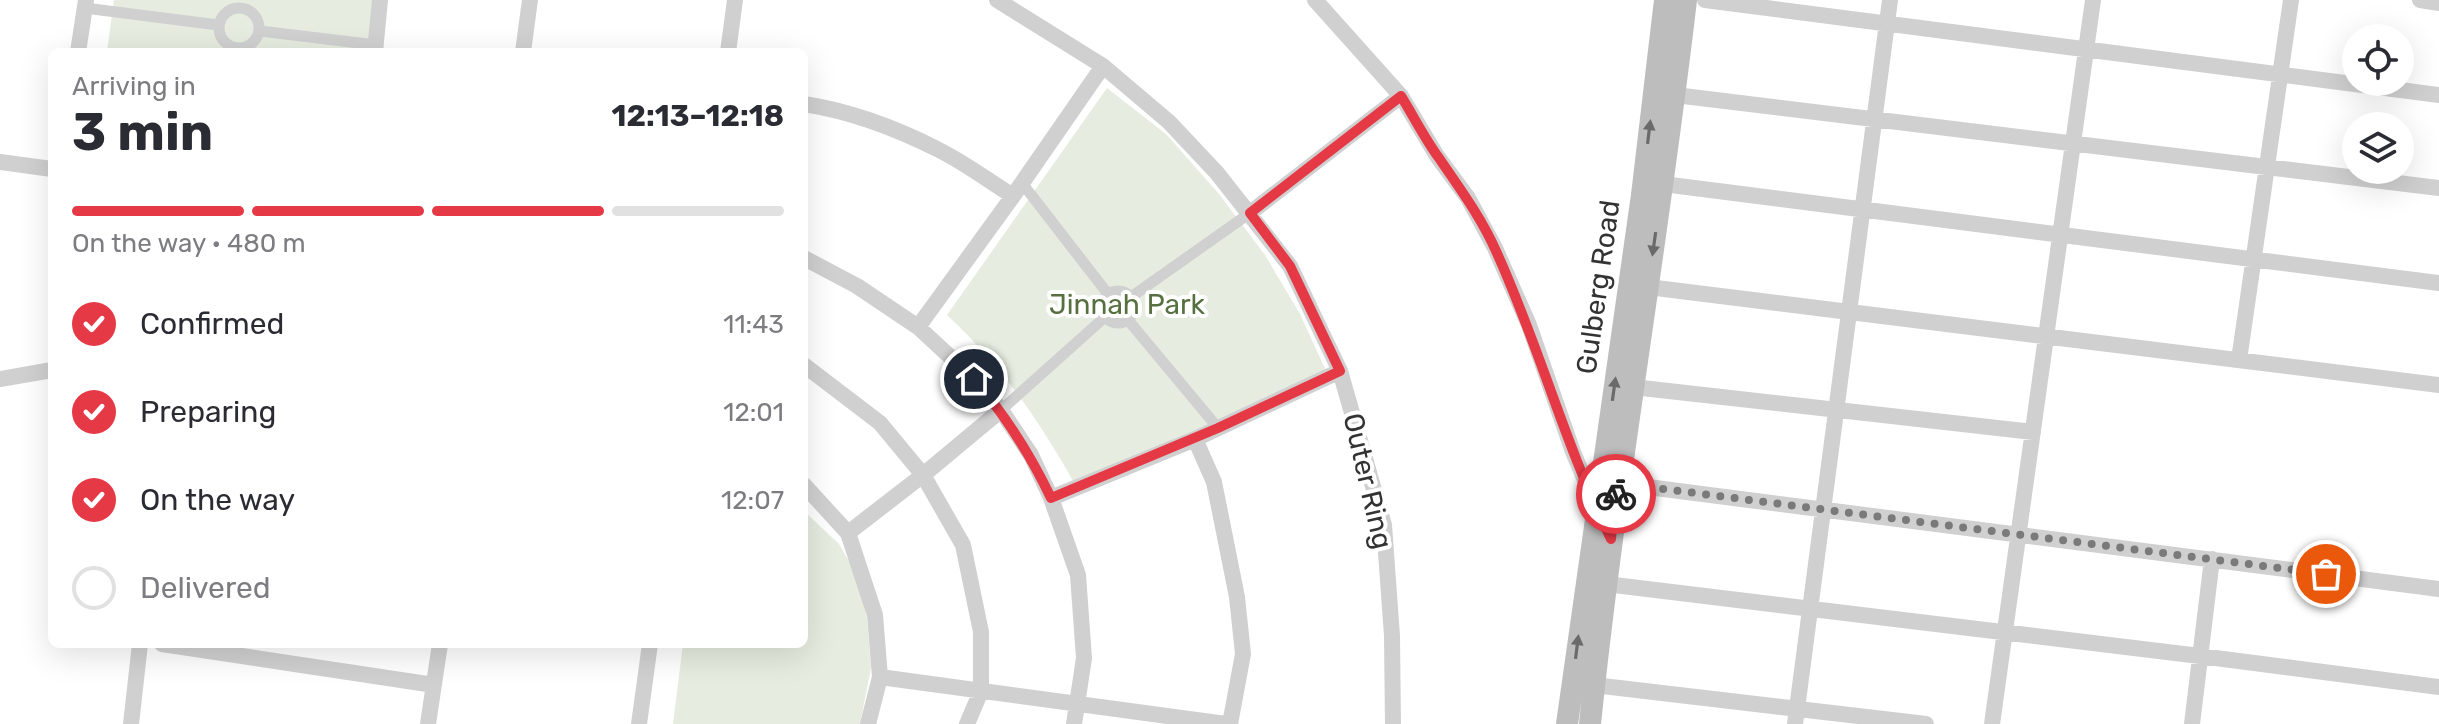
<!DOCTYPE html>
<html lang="en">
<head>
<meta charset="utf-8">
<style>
  body { margin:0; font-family:Rubik,sans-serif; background:#f7f7f7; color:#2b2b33; height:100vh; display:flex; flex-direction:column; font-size:30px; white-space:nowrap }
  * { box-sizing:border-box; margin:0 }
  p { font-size:26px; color:#7c7c81 }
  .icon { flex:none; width:44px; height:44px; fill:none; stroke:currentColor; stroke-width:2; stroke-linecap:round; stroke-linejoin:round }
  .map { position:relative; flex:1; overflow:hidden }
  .details { position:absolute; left:48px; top:48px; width:760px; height:600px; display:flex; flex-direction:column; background:#fff; border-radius:12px; box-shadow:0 8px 32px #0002 }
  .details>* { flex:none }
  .fabs { position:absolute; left:2342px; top:24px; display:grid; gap:16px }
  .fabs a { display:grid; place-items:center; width:72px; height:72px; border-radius:50%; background:#fff; box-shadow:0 8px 32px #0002; font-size:40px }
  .pin { position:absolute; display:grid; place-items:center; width:68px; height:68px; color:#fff; margin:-34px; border:4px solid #fff; border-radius:50%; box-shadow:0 2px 8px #0007 }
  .courier { position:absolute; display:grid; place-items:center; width:80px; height:80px; margin:-40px; border:6px solid #e63946; border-radius:50%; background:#fff; color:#222; box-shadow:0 2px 10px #0007 }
  .head em { font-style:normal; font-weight:700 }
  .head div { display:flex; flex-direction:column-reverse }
  .head { display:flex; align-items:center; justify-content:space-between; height:136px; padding:0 24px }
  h1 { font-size:52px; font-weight:700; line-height:60px }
  .bar { display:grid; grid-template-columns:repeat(4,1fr); gap:12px 8px; align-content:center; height:96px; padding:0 24px }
  .bar i { height:10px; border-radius:6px; background:#e1e1e2 }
  .bar .on { background:#e63946 }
  .bar p { grid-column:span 4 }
  ol { padding:0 24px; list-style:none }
  li { display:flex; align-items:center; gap:24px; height:88px }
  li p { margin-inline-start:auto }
  li .icon { padding:8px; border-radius:50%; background:#e63946; color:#fff; stroke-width:4 }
  li:last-child { color:#7c7c81 }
  li i { width:44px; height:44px; border:4px solid #e1e1e2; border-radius:50% }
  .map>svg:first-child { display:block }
  .green { fill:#e6ecdf }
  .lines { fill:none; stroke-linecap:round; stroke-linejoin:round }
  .pedestrian { stroke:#d0d0d0; stroke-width:11 }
  .minor { stroke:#d0d0d0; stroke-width:16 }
  .secondary { stroke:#bdbdbd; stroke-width:22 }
  .oneway { fill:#6a6a6a }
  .done { stroke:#7a7a7a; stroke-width:8; stroke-dasharray:0 14.4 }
  .route { stroke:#e63946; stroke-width:10 }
  .labels { text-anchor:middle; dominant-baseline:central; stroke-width:8; stroke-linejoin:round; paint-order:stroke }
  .street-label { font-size:28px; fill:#333; stroke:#fff }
  .park-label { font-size:28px; fill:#56703f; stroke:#fff }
</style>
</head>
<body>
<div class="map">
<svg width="2439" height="724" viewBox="0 0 2439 724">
  <rect width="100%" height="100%" fill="#fff"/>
  <path class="green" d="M114 0H383L376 52H107Z
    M1107 88 1166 134 1219 194 1265 255 1300 314 1327 373 1078 490C1042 424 1002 366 947 315Z
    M804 511 839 544 857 575 867 619 871 668 860 724H673L683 644H804Z"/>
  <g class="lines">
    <path class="pedestrian" d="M85 8 218 25
      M219 28a20 20 0 1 1 40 0a20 20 0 1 1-40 0Z
      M260 31 376 45
      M1022 183 1108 294
      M1102 307a16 16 0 1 1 32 0a16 16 0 1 1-32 0Z
      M1131 297 1250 213
      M1128 320 1218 428
      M1001 410 1105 317"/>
    <path class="minor" d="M997 0 1103 66 1169 122 1217 173 1290 266 1340 371 1384 525 1392 636 1393 724
      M1315 0 1401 96 1437 156 1468 198 1495 248 1529 325 1573 452 1598 511
      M1705 0 2439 95
      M2420 0 2439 3
      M78 52 86 0
      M375 52 380 0
      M523 52 530 0
      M728 52 735 0
      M1675 95 2439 188
      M804 104C849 111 898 129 939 150 965 163 989 181 1013 196
      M0 162 52 169
      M1663 184 2439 283
      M1250 213 1401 96
      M804 258 857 286 918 327 974 379 1001 410 1031 455 1051 498 1078 575 1084 658 1074 724
      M1648 287 2439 385
      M918 327 1013 196 1103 66
      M2239 360 2291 0
      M804 365 880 423 923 475 963 545 981 632V691L967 724
      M0 379 52 370
      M1633 387 2033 432
      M1195 439 1214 482 1237 597 1243 654 1230 724
      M1617 483 2439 589
      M804 485 848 533 875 615 880 677 868 724
      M1051 498 1195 439 1340 371
      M848 533 923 475 1001 410
      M1606 584 2200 656 2439 687
      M162 644 434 685
      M880 677 1226 724
      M1594 685 1926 724
      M131 724 140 644
      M428 724 440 644
      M639 724 650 644
      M1795 724 1890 0
      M1992 724 2093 0
      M2192 724 2212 559"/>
    <path class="secondary" d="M1567 724 1642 195 1665 0
      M1590 724C1615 482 1658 242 1686 0"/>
  </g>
  <defs><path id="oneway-solid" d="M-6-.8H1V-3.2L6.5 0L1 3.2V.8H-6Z" transform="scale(2)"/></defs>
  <g class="oneway">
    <use href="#oneway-solid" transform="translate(1649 132) rotate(-83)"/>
    <use href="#oneway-solid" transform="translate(1654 244) rotate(98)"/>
    <use href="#oneway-solid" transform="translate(1614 389) rotate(-82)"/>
    <use href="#oneway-solid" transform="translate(1577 647) rotate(-83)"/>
  </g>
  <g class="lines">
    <path class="done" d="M1616 494 1617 483 2326 574"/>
    <path class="route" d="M974 379C1006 416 1030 454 1051 498L1218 428 1340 371 1290 266 1250 213 1401 96C1414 117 1425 139 1439 158 1460 189 1481 217 1496 251 1539 345 1565 446 1611 539L1616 494"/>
  </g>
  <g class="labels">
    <g class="street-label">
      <text transform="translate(1598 287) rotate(-82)">Gulberg Road</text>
      <text transform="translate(1368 481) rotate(77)">Outer Ring</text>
    </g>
    <g class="park-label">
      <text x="1127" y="304">Jinnah Park</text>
    </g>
  </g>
</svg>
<div class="fabs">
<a><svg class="icon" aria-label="locate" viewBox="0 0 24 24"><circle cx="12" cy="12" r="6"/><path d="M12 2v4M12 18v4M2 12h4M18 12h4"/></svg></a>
<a><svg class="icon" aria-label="layers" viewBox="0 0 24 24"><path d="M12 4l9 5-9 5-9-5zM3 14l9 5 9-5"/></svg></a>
</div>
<div class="pin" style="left:2326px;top:574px;background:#ea580c"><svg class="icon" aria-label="bag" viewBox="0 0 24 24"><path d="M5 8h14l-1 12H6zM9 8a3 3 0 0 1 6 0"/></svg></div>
<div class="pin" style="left:974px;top:379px;background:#1f2937"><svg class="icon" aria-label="home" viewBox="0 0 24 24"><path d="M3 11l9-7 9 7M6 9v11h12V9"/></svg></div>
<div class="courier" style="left:1616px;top:494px"><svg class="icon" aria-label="bike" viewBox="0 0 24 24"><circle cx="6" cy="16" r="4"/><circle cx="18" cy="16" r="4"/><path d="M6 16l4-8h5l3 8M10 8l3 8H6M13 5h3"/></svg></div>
<section class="details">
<div class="head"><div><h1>3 min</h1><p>Arriving in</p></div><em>12:13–12:18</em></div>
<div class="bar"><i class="on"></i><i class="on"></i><i class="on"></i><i></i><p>On the way · 480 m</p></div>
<ol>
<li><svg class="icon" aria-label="check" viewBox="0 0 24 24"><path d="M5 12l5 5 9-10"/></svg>Confirmed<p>11:43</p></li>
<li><svg class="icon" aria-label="check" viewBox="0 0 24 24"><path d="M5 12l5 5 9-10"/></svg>Preparing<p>12:01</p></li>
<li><svg class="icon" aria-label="check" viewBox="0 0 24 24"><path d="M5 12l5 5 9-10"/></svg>On the way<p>12:07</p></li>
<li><i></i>Delivered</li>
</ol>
</section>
</div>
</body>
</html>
